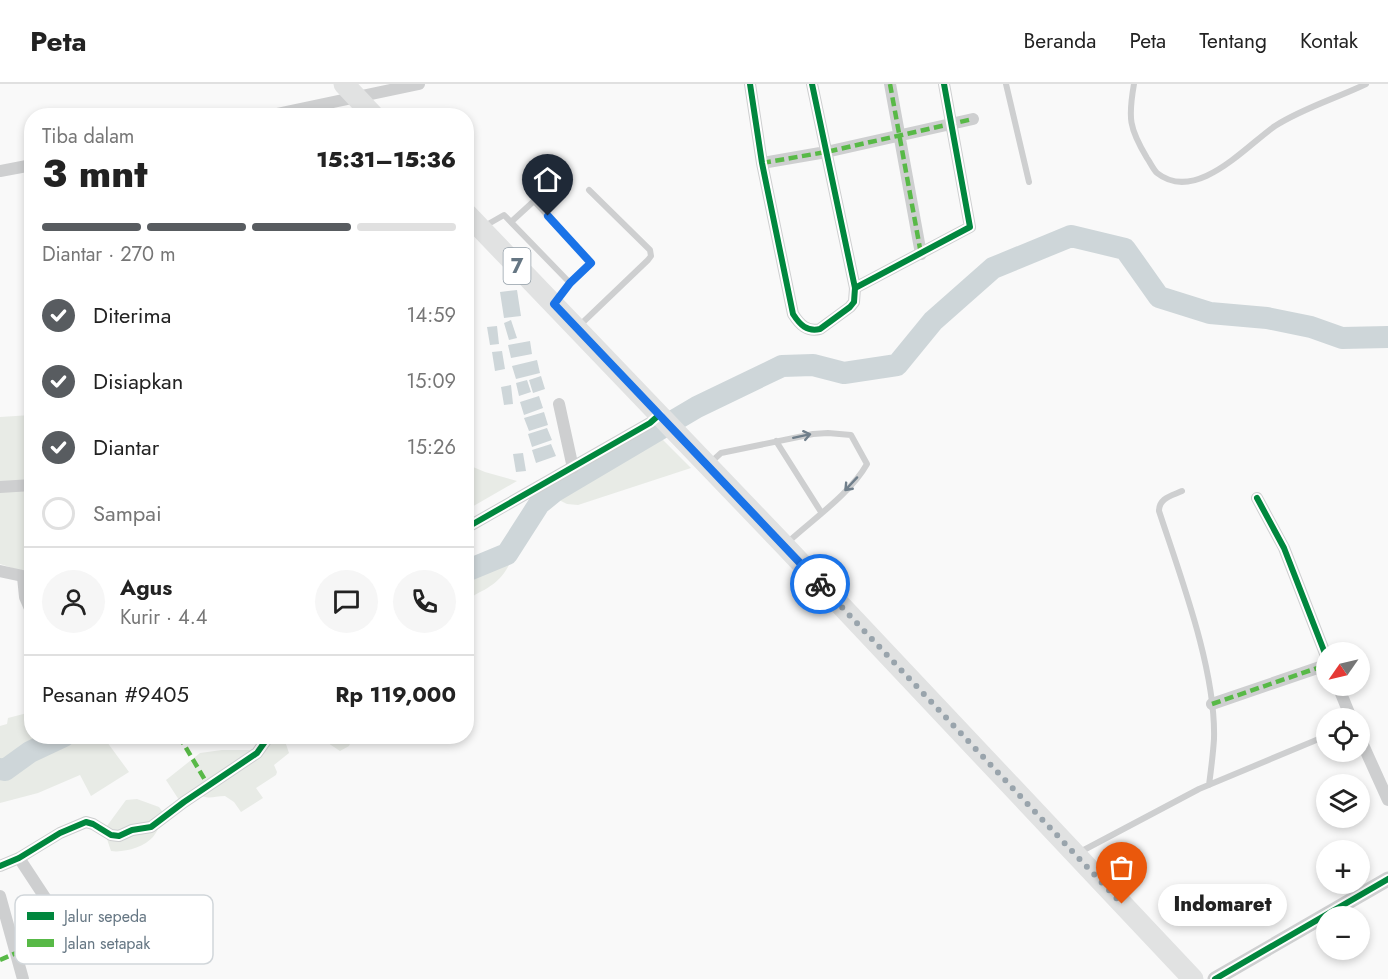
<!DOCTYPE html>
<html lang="id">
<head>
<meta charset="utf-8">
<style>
  body { margin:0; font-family:Jost,sans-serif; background:#f6f6f6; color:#222; height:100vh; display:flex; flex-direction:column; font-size:22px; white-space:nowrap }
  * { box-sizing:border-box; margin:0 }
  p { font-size:20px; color:#767676 }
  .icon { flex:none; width:33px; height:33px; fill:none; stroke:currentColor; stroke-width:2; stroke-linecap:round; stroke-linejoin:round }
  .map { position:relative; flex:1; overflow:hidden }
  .panel { position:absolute; left:24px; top:24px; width:450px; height:636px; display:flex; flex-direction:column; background:#fff; border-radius:24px; box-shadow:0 3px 9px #0003 }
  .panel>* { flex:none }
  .needle { width:39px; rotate:236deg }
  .fabs { position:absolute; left:1316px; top:558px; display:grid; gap:12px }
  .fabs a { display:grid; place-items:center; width:54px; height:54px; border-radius:50%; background:#fff; box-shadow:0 3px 9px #0003; font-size:30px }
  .pin { position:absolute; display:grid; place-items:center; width:51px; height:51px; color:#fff; margin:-62px -26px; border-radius:50% 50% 50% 0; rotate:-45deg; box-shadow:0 0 6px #0007 }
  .pin .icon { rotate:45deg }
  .courier { position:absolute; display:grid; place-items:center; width:60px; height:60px; margin:-30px; border:4px solid #1a73e8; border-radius:50%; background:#fff; color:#222; box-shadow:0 2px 8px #0007 }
  .bubble { position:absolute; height:42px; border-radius:21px; background:#fff; box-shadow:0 3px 9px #0003; font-size:20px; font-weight:800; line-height:42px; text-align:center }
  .head em { font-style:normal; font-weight:800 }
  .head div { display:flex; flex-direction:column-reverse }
  .head { display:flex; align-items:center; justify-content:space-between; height:102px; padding:0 18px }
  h1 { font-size:39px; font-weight:800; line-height:45px }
  .bar { display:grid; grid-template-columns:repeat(4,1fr); gap:9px 6px; align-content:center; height:72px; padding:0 18px }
  .bar i { height:8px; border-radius:4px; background:#e0e0e0 }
  .bar .on { background:#585c60 }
  .bar p { grid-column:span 4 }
  .line { display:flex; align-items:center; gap:15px; padding:0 18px; border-top:2px solid #e0e0e0 }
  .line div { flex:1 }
  .round { display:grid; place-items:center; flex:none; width:63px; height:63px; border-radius:32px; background:#f6f6f6 }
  ol { padding:0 18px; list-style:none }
  li { display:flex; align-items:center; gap:18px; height:66px }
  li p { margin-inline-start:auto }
  li .icon { padding:6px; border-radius:50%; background:#585c60; color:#fff; stroke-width:4 }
  li:last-child { color:#767676 }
  li i { width:33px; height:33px; border:3px solid #e0e0e0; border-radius:50% }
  header { display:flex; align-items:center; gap:36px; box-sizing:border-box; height:84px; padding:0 30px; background:#fff; border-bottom:2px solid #e0e0e0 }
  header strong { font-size:28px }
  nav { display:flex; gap:33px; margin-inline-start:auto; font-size:21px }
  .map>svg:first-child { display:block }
  .green { fill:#e8ebe6 }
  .water { fill:#ced6d9 }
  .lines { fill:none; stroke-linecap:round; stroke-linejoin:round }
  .river { stroke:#ced6d9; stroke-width:22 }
  .service { stroke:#cecfd0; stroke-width:6 }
  .minor { stroke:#cecfd0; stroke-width:12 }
  .tertiary { stroke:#cecfd0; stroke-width:15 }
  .trunk { stroke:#e1e2e2; stroke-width:21 }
  .quiet { stroke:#58b947; stroke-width:4.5; stroke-dasharray:9 4.5; stroke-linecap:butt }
  .cycleway-casing { stroke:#fff; stroke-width:10 }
  .cycleway { stroke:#00873e; stroke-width:6 }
  .oneway { stroke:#707f8b }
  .done { stroke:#99a4ac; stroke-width:6; stroke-dasharray:0 10.8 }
  .route { stroke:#1a73e8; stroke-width:8 }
  .labels { text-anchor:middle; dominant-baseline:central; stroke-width:6; stroke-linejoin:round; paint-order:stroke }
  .shield { fill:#fff; stroke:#939fa8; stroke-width:1.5 }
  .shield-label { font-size:21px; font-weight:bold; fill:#657683 }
  .key { fill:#fff; stroke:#d1d6da; stroke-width:1.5 }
  .key-label { font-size:16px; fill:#657683 }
</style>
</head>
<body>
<header>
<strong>Peta</strong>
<nav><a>Beranda</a><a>Peta</a><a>Tentang</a><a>Kontak</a></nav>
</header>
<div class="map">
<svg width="1388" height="895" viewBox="0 0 1388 895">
  <rect width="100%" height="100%" fill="#f9f9f9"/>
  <path class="green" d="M31 331V490L0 480V333Z
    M659 352 691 384 578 421 567 420 555 414Z
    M466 380 485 388 517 397 470 424 467 418Z
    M500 470 513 472C503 498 490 503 467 515V482L484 473Z
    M31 628 32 652 99 653 104 660 107 658 129 688 91 712 80 691 38 709 0 719V642L7 640 8 634Z
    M264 653H287L285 657 289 669 274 681 277 688 276 691 256 704 263 714 241 728 234 718 225 712C213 712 208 717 197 709L181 719 166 696 200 669 222 666H250L256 664Z
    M319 653H353L349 662 340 667Z
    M137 715 159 723 165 731C161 737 158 747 153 753 144 763 124 769 111 767L104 746 126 716Z"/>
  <path class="water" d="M517 206 521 232 504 234 500 208Z
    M511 236 517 254 509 256 504 239Z
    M497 242 499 260 490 261 487 243Z
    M530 257 532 270 511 274 508 261Z
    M502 267 505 285 495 287 492 268Z
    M537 276 540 289 516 295 512 282Z
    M541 292 545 305 533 309 529 296Z
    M527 296 531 308 519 312 516 299Z
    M511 301 513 320 504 321 501 303Z
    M539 312 543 324 524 331 520 318Z
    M544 328 548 341 529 347 524 334Z
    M547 344 552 356 532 363 528 350Z
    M551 360 556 372 536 379 532 366Z
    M523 369 526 387 516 388 513 370Z"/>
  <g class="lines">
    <path class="river" d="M466 487 507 470 539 420 555 407 697 323 782 282 813 281 844 289 897 281 933 237 993 184 1071 152 1125 165 1159 213 1210 229 1267 234 1311 243 1342 254 1388 253
      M0 685 5 686 30 668 64 652"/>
    <path class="service" d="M1006 0 1029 98
      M1134 0C1128 34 1129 44 1147 74 1150 78 1153 85 1157 89 1196 120 1246 62 1275 42 1303 24 1337 14 1366 0
      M511 138 534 117 592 179 570 199 557 216
      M483 143 504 131 570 199
      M579 242 648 176 651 172 650 166 589 106
      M776 357 821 428
      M710 379 721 369 813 350 828 349 851 351 867 380C850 410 813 435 787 459
      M1182 407C1171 412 1159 414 1159 427 1181 494 1216 586 1214 655 1213 671 1211 686 1209 701
      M302 652 304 655
      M1080 768 1199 705 1326 652"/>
    <path class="minor" d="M750 0 762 79 793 230C800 241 807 248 820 245L850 223 854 218 855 204 812 0
      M890 0 921 170
      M267 32 419 0
      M762 79 826 68 973 35
      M0 87 32 81
      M855 204 970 143 944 0
      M559 320 573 384
      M0 403 32 401
      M1257 414 1284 464 1326 572
      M466 444 650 339 659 331
      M0 487 32 494
      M23 493 25 513 32 529
      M1338 602 1351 634
      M1212 620 1326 581
      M1359 652 1388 716
      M19 774 75 859
      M0 782 19 774 60 749 86 738 93 740 111 751 119 752 132 746 151 743 184 718 257 669 269 652
      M0 812 23 895"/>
    <path class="tertiary" d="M1215 895 1388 795"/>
    <path class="trunk" d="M344 0 374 32
      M466 129 784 461 1193 895"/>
    <path class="quiet" d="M890 0 921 170
      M762 79 826 68 973 35
      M1212 620 1326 581
      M179 652 208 701
      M0 876 16 869"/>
    <defs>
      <path id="cycleway" d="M750 0 762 79 793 230C800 241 807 248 820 245L850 223 854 218 855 204 812 0
        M855 204 970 143 944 0
        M1257 414 1284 464 1326 572
        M466 444 650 339 659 331
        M0 782 19 774 60 749 86 738 93 740 111 751 119 752 132 746 151 743 184 718 257 669 269 652
        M1215 895 1388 795"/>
    </defs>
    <use href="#cycleway" class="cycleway-casing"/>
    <use href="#cycleway" class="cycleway"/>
  </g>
  <defs><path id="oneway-shaft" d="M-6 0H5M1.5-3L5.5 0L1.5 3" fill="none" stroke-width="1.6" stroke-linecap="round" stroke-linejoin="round" transform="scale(1.5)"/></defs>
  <g class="oneway">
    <use href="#oneway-shaft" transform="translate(802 352) rotate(-12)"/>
    <use href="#oneway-shaft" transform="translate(851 400) rotate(133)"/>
  </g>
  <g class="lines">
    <path class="done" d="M820 500 1122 820"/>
    <path class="route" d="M548 132 591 179 570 199 554 220 820 500"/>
  </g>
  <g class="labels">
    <rect class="shield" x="503.5" y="164" width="27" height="36" rx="4.5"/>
    <g class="shield-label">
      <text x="517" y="182">7</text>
    </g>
  </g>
  <rect x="15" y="811" width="198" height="69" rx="9" class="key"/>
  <rect x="27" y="828" width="27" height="8" fill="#00873e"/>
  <rect x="27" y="855" width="27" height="8" fill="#58b947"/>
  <g class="key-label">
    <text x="64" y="838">Jalur sepeda</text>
    <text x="64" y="865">Jalan setapak</text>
  </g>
</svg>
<div class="fabs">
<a><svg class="needle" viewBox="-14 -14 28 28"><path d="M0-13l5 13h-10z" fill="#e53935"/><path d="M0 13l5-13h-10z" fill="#767676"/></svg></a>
<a><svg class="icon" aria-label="locate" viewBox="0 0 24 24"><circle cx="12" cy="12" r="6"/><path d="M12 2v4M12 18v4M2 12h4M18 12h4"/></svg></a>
<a><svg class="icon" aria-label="layers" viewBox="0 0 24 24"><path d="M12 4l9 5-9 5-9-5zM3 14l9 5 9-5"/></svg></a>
<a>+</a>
<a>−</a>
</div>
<div class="pin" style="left:1122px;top:820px;background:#ea580c"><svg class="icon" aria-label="bag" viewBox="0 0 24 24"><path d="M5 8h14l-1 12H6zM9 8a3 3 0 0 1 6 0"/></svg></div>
<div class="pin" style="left:548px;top:132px;background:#1f2937"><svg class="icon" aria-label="home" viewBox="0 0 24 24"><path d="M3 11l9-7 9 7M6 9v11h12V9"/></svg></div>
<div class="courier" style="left:820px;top:500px"><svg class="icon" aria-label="bike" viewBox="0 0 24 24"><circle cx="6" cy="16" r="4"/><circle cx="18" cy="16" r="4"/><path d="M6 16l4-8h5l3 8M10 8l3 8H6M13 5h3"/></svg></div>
<div class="bubble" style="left:1158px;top:800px;width:129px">Indomaret</div>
<section class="panel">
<div class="head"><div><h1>3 mnt</h1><p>Tiba dalam</p></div><em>15:31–15:36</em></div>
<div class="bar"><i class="on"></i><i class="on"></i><i class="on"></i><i></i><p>Diantar · 270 m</p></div>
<ol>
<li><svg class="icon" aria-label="check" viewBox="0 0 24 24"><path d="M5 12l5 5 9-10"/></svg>Diterima<p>14:59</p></li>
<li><svg class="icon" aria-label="check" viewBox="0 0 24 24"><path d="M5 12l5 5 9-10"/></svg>Disiapkan<p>15:09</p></li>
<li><svg class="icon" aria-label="check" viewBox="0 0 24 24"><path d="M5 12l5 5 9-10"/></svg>Diantar<p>15:26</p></li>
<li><i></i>Sampai</li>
</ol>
<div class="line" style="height:108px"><a class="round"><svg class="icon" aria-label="person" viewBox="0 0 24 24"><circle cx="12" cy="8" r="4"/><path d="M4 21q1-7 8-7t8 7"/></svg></a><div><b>Agus</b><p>Kurir · 4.4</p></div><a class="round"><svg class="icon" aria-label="chat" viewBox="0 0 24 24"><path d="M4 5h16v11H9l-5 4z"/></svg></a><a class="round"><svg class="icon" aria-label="phone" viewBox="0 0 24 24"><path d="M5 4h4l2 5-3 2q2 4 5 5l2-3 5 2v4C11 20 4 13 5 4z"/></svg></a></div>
<div class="line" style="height:78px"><div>Pesanan #9405</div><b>Rp 119,000</b></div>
</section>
</div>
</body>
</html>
